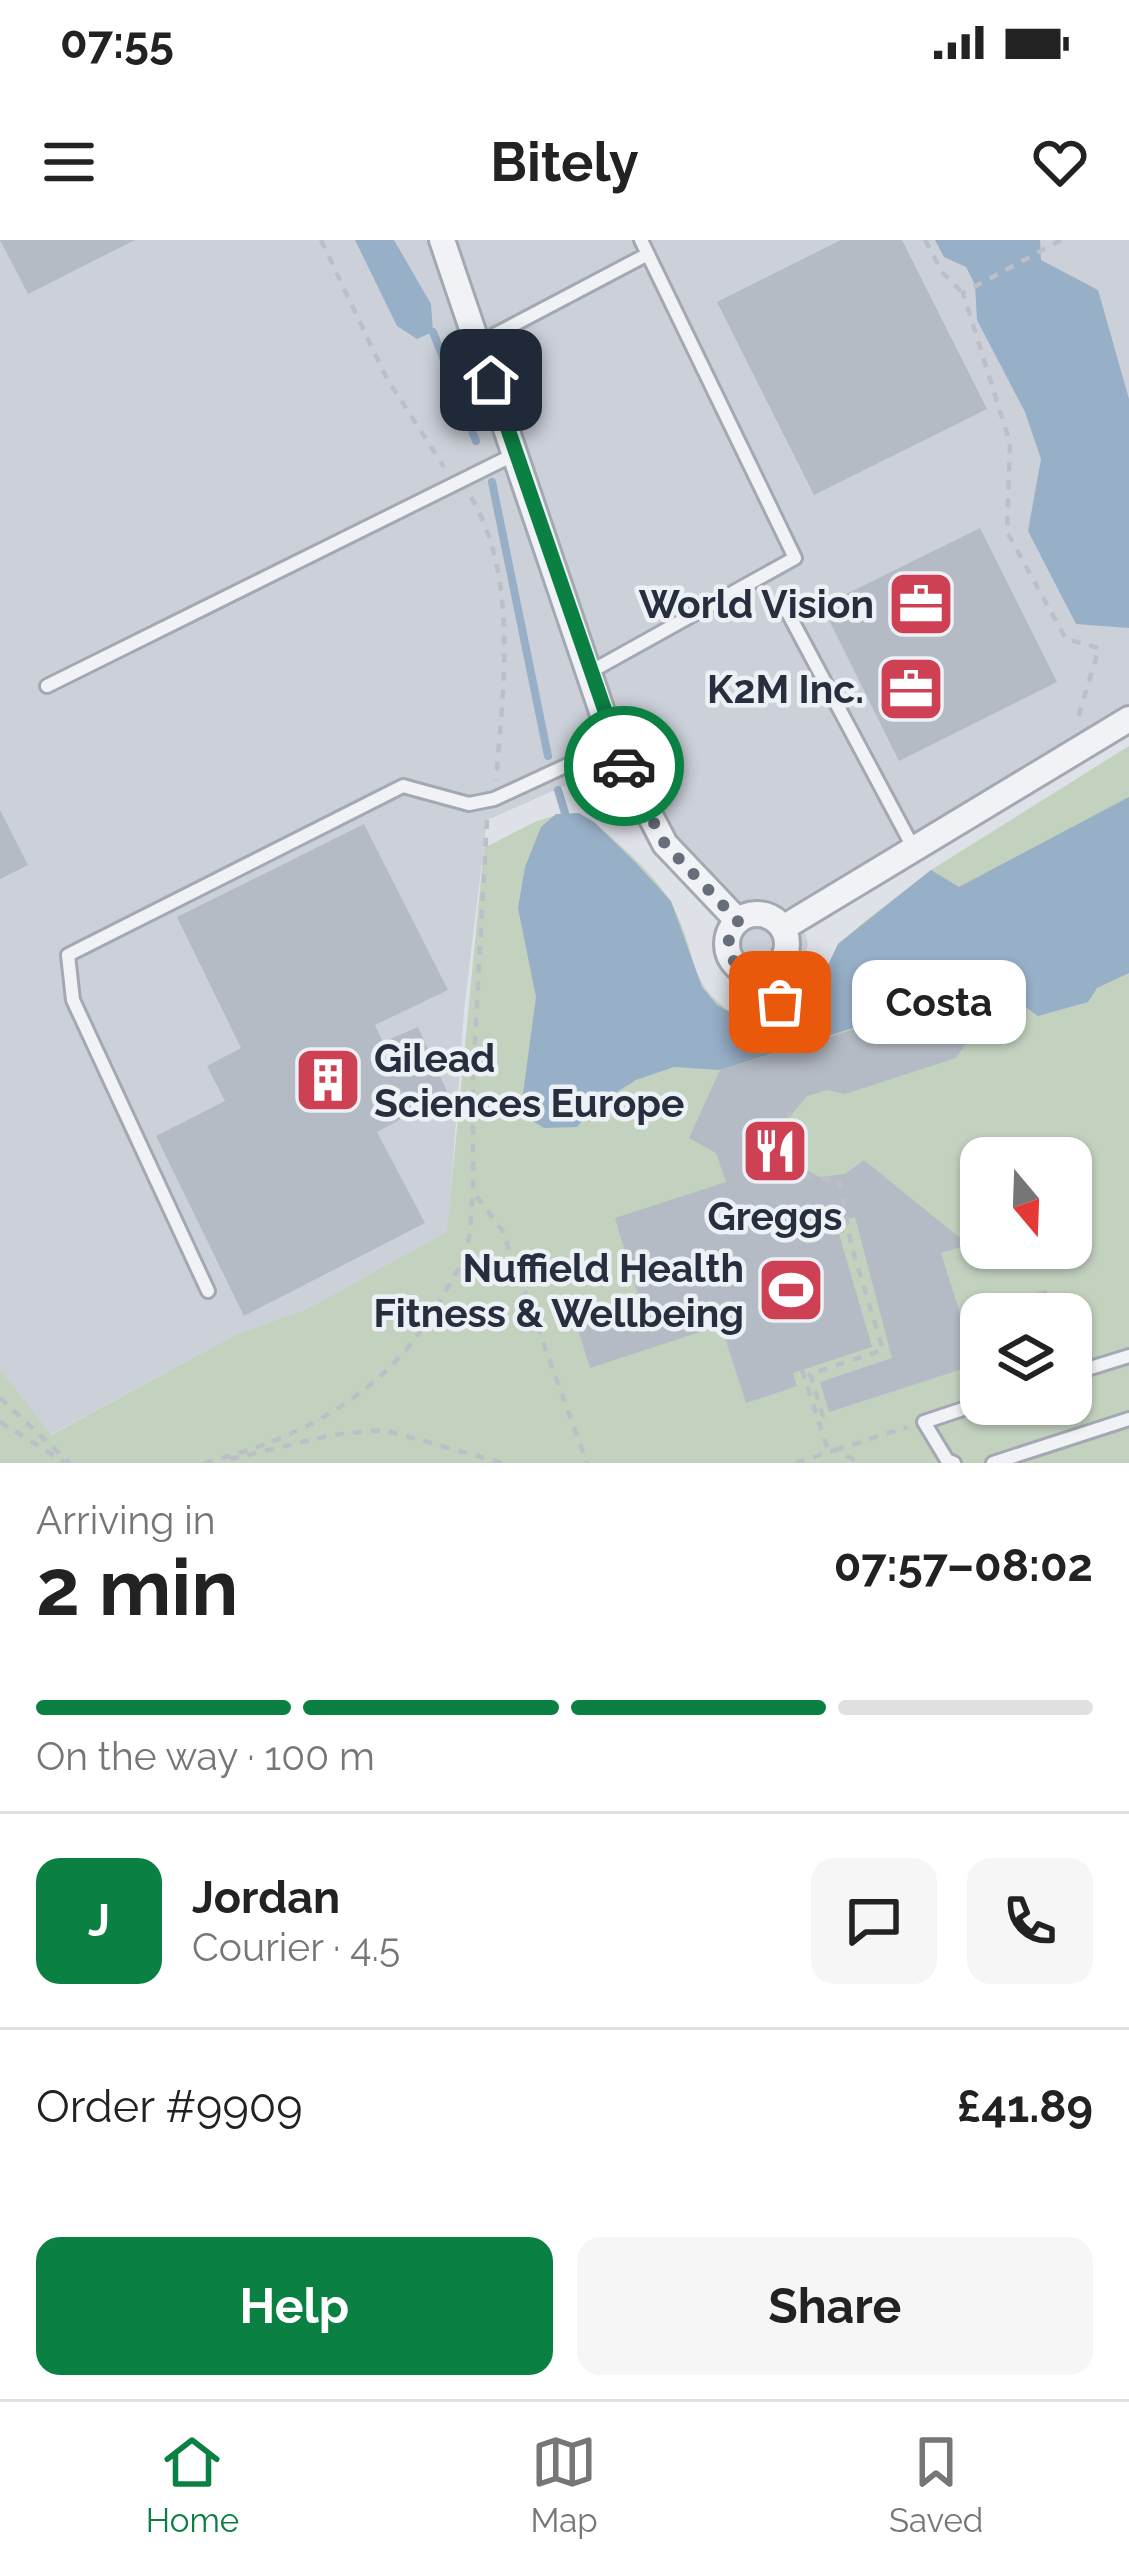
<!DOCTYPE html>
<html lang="en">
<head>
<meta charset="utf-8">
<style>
  body { margin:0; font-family:Raleway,sans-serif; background:#f6f6f6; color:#222; height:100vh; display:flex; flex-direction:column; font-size:45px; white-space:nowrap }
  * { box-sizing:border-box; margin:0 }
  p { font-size:39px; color:#767676 }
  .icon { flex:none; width:66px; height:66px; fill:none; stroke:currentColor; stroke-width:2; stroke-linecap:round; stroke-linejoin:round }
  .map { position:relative; height:1223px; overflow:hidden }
  .side { display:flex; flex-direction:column; background:#fff; flex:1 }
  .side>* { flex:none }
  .needle { width:78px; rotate:161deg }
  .tools { position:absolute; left:960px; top:897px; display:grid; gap:24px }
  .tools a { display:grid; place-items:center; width:132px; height:132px; border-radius:24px; background:#fff; box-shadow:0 3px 9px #0004; font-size:60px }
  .pin { position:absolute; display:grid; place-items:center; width:102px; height:102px; color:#fff; margin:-51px; border-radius:24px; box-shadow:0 6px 18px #0006 }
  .courier { position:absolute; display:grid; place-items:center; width:120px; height:120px; margin:-60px; border:9px solid #0b8043; border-radius:50%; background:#fff; color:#222; box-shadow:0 3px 15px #0007 }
  .bubble { position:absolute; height:84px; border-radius:24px; background:#fff; box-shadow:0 3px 9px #0004; font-size:39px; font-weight:700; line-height:84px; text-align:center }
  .headline em { font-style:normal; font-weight:700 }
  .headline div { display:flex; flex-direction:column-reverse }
  .headline { display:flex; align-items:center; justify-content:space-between; height:204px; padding:0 36px }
  h1 { font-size:78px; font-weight:700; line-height:90px }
  .bar { display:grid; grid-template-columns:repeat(4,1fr); gap:18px 12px; align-content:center; height:144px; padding:0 36px }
  .bar i { height:15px; border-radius:9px; background:#e0e0e0 }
  .bar .active { background:#0b8043 }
  .bar p { grid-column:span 4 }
  .line { display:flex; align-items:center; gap:30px; padding:0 36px; border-top:3px solid #e0e0e0 }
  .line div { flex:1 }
  .round { display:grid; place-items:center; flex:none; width:126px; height:126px; border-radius:24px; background:#f6f6f6 }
  .action { display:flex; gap:24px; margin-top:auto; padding:24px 36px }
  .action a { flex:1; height:138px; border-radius:24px; background:#0b8043; color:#fff; font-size:48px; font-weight:700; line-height:138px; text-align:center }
  .action a+a { background:#f6f6f6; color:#222 }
  .status { display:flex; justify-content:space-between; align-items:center; height:84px; padding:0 60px; background:#fff; direction:ltr }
  .status svg { height:33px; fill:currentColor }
  header { display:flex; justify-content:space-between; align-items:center; height:156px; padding:0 36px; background:#fff; font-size:54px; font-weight:700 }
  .dock { display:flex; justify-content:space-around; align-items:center; height:168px; border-top:3px solid #e0e0e0; background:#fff; font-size:33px; color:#767676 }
  .dock a { display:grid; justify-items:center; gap:6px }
  .dock .active { color:#0b8043 }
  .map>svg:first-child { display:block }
  .built { fill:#ccd0d9 }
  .green { fill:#c3d1bf; fill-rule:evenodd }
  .water { fill:#98afc8 }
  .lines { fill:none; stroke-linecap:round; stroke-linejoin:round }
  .stream { stroke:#98afc8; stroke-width:8 }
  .building { fill:#b5bbc4 }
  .service-casing { stroke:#a3a8b2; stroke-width:18 }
  .minor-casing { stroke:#a3a8b2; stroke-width:30 }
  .path { stroke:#bcbfc6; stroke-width:4.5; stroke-dasharray:9 9; stroke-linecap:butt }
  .service { stroke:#f0f2f6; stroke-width:12 }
  .minor { stroke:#f0f2f6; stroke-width:24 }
  .done { stroke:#676d7a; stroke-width:12; stroke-dasharray:0 21.6 }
  .route { stroke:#0b8043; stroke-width:15 }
  .labels { text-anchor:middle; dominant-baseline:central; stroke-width:9; stroke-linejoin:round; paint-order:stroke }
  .poi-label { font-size:39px; font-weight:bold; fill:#272f3e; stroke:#edf0f5; text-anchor:end }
</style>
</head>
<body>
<div class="status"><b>07:55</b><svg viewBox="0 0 49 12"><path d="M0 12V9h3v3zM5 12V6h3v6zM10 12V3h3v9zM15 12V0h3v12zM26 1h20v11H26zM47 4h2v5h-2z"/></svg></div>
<header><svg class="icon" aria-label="menu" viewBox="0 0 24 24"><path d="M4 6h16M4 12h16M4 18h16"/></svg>Bitely<svg class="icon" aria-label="heart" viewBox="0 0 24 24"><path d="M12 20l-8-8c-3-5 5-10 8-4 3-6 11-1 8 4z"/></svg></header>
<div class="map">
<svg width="1129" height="1223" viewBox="0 0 1129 1223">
  <rect width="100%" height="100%" fill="#dee1e8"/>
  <path class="built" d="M0 0H1129V484L803 686 808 704 803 720 772 743H754L728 722 725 693 736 675 675 607 617 523 487 580 464 770 448 992 309 1068 235 1095 50 1195 0 1129Z"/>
  <path class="green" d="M1129 506V1223H0V1129L51 1195 235 1095 309 1068 447 992 484 608C519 592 558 560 594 582 619 604 655 634 671 663 703 721 681 746 749 783L810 763 838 704 864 682 931 630ZM981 918H1071V1008H981ZM981 1074H1071V1164H981Z"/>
  <path class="water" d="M355 0H394L431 64 433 92 417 99 397 86Z
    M935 0H1040L1041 20 1098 50 1129 159V388L1076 384 1028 291 1041 219 1025 172 977 80 975 45 966 27 944 17Z
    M1129 557V733L1097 748 1088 762 1038 776 1023 765 1016 744 999 736 960 754 720 830 674 827 636 840 596 865 577 887 544 888 526 877 522 861 536 757 518 668 525 627 541 587 556 574 579 573 594 582 636 623 671 661 702 747 717 765 749 783 810 763 838 704 931 630 959 647Z"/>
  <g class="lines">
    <path class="stream" d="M433 92 476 201
      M492 242 548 516
      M558 550 565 573"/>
  </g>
  <path class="building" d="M0 0H135L28 54Z
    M841 0H902L987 169 814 255 717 62Z
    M980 288 1057 442 899 521 822 366Z
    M0 570 28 625 0 639Z
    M364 584 448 750 375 785 383 802 418 787 448 854 377 892 425 983 244 1076 156 896 225 861 207 826 241 808 177 677Z
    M984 750 997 758 1001 771 994 783 978 785 956 818 845 854 828 850 807 856 788 879 786 903 799 926 820 937 845 934 864 920 960 998 962 1007 941 1013 961 1076 1046 1050 1052 1070 1066 1066 1068 1074H981V1123L829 1172 820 1142 892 1118 855 977 841 981 844 992 839 994 872 1107 793 1133 797 1146 746 1163 721 1085 590 1128 574 1077 638 1055 615 978 726 942 716 913 689 898 720 830Z"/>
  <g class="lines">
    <defs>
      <path id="service" d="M479 103 648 14
        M787 371 914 609
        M590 432 795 318 641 0
        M47 446 515 214
        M763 733 780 762
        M208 1051 73 760 68 715 403 546 469 564 494 559 613 504
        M1071 1134 1129 1116
        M954 1223 947 1220 924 1182 981 1163
        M993 1223 1129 1179"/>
      <path id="minor" d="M442 0 613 504 665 604 738 681
        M727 704a30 30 0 1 1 60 0a30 30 0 1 1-60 0Z
        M783 688 1129 479"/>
    </defs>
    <use href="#service" class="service-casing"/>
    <use href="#minor" class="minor-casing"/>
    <path class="path" d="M321 0 386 137 444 227
      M925 0 943 33 963 53
      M1061 0 963 53 1010 203 1007 292 1066 399 1099 408 1078 478
      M471 257C519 338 503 451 496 540
      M487 580 473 837V952L502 990 587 1223
      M787 781 794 805
      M791 872C772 896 786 922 810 938L839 940 852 1008 883 1110 810 1134 823 1176 818 1178
      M802 1130 829 1213
      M0 1158 70 1223
      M0 1182 66 1223
      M835 1210 907 1187
      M230 1219 332 1195 384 1190 503 1223
      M204 1223C306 1197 389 1152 442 1058 450 1042 463 1025 467 1008 471 990 471 970 473 952
      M796 1223 835 1210 860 1223"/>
    <use href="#service" class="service"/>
    <use href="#minor" class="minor"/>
  </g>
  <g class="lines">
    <path class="done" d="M624 526 665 604 738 681C718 705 731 734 764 734L780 762"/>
    <path class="route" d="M491 140 624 526"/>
  </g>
  <defs>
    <symbol id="office-square" viewBox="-11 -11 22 22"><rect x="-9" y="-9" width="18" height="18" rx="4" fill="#ce4155" stroke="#edf0f5"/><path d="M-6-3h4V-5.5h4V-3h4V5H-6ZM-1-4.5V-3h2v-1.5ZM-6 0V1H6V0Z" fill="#fff"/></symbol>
    <symbol id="building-square" viewBox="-11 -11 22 22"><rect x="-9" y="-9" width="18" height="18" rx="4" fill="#ce4155" stroke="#edf0f5"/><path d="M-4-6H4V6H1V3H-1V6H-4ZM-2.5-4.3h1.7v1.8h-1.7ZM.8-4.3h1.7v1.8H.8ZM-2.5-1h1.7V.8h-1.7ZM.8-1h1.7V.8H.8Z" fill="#fff"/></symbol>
    <symbol id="restaurant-square" viewBox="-11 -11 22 22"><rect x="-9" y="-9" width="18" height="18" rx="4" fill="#ce4155" stroke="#edf0f5"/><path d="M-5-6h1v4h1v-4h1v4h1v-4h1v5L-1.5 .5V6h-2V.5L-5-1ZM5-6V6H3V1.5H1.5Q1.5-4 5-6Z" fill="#fff"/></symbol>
    <symbol id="stadium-square" viewBox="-11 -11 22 22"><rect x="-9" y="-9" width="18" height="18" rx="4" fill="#ce4155" stroke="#edf0f5"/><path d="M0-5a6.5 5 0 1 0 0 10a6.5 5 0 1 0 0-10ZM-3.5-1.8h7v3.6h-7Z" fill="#fff"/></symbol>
  </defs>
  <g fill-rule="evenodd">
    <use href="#office-square" x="883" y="326" width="76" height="76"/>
    <use href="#office-square" x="873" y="411" width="76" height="76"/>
    <use href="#building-square" x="290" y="802" width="76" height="76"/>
    <use href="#restaurant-square" x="737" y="873" width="76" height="76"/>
    <use href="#stadium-square" x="753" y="1012" width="76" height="76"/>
  </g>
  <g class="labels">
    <g class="poi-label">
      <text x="874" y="364">World Vision</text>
      <text x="864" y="449">K2M Inc.</text>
      <text x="374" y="818" text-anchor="start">Gilead<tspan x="374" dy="45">Sciences Europe</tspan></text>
      <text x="775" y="976" text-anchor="middle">Greggs</text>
      <text x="744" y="1028">Nuffield Health<tspan x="744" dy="45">Fitness &amp; Wellbeing</tspan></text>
    </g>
  </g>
</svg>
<div class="tools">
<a><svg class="needle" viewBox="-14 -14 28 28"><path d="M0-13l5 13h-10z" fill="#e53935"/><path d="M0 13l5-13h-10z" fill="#767676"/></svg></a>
<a><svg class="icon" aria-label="layers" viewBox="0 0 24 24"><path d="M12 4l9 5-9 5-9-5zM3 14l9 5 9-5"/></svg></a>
</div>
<div class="pin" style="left:780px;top:762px;background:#ea580c"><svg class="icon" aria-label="bag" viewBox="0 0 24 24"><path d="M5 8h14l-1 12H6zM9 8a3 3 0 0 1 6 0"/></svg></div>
<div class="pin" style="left:491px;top:140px;background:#1f2937"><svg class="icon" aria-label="home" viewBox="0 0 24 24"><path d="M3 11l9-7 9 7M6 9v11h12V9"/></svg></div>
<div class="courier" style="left:624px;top:526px"><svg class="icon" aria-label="car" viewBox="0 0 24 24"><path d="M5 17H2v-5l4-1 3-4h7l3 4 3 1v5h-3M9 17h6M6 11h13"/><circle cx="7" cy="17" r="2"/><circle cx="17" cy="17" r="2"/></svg></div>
<div class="bubble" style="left:852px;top:720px;width:174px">Costa</div>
</div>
<section class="side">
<div class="headline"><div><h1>2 min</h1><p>Arriving in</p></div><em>07:57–08:02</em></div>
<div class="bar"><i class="active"></i><i class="active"></i><i class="active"></i><i></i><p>On the way · 100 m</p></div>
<div class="line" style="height:216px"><b class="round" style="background:#0b8043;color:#fff">J</b><div><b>Jordan</b><p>Courier · 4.5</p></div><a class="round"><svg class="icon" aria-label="chat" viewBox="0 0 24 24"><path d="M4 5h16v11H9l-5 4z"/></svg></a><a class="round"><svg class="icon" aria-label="phone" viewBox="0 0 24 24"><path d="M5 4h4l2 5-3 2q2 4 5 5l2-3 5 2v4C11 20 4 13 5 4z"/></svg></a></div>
<div class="line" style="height:156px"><div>Order #9909</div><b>£41.89</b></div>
<div class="action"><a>Help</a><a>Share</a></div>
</section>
<nav class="dock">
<a class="active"><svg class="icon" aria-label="home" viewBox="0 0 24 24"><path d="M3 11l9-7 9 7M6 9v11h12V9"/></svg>Home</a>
<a><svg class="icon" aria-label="map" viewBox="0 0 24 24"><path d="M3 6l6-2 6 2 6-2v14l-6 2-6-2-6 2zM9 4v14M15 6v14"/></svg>Map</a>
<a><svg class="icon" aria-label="saved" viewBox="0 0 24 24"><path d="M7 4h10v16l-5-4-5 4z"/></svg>Saved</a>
</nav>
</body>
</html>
